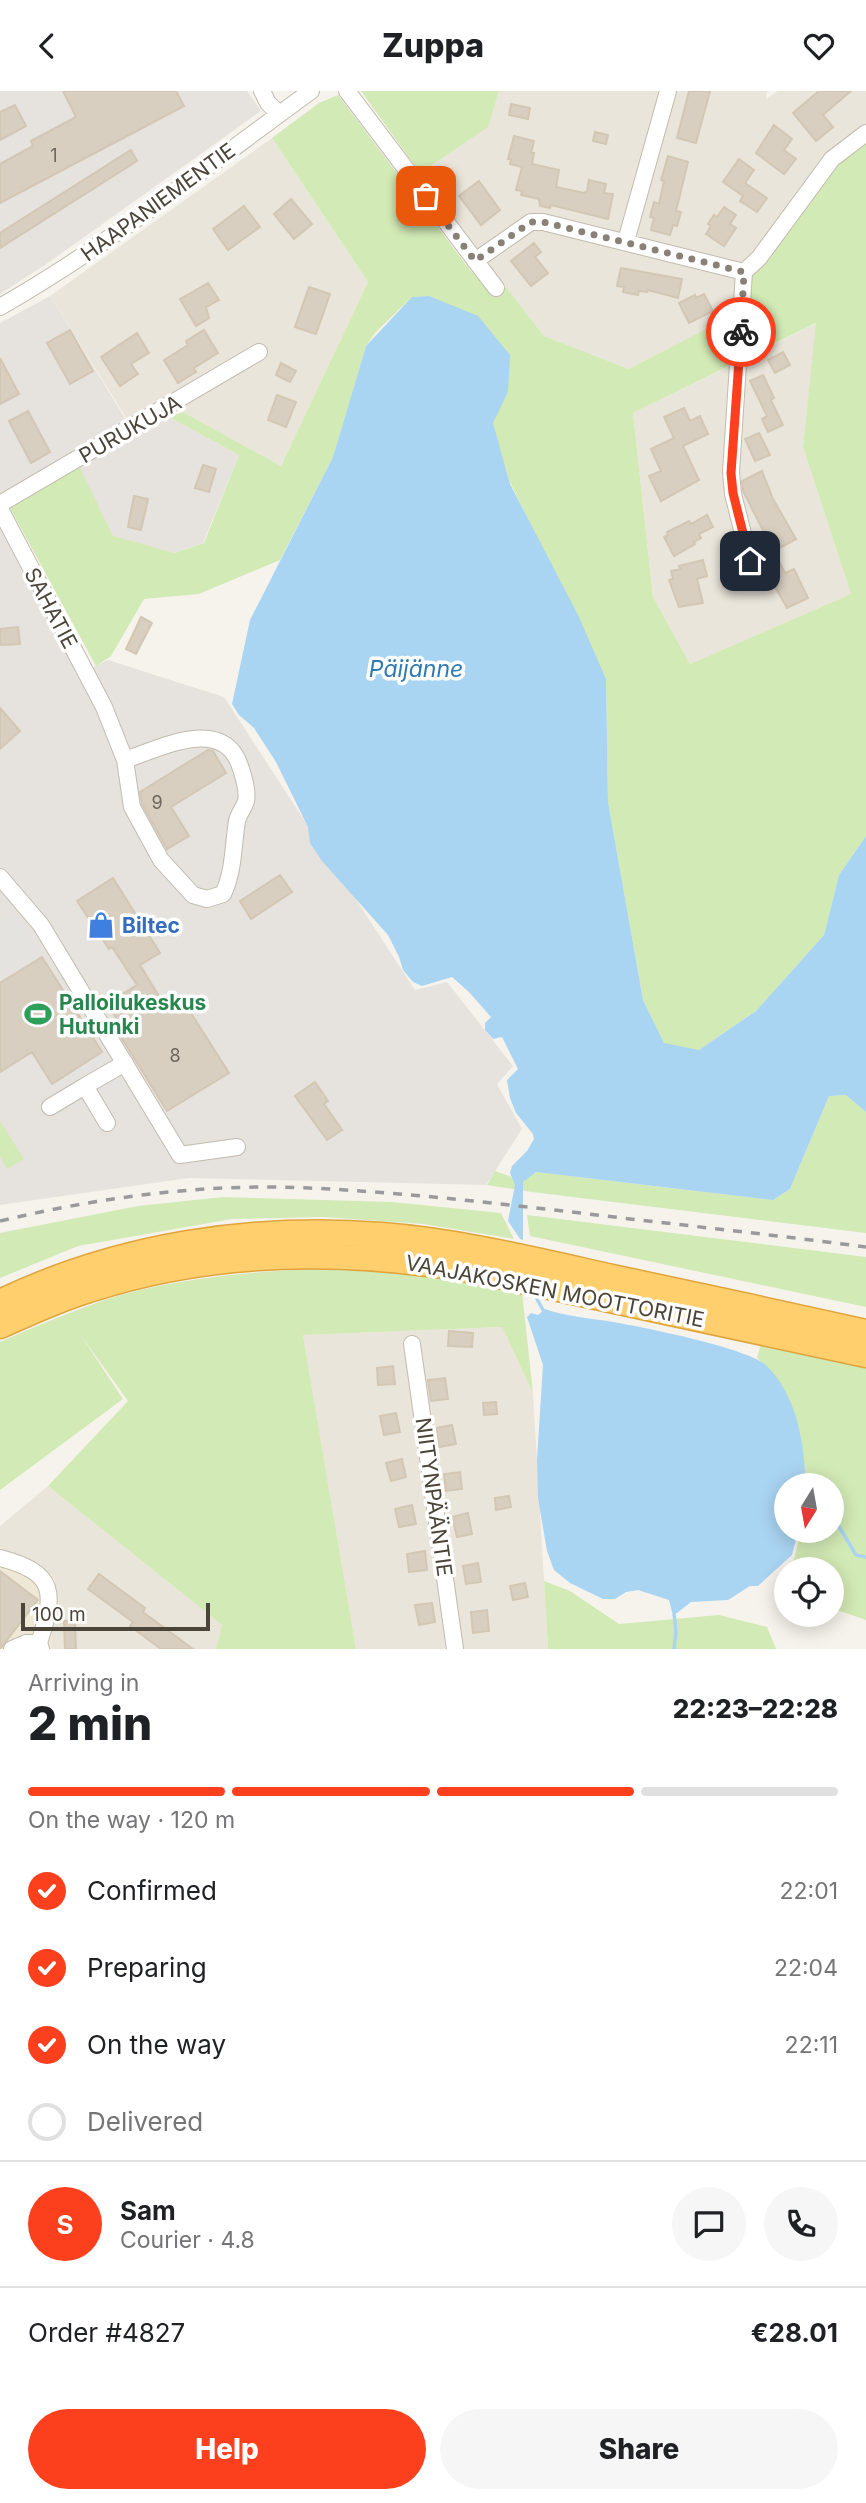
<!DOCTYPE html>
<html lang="en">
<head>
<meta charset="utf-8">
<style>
  body { margin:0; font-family:Inter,sans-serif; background:#f6f6f6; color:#202124; height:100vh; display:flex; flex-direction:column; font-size:26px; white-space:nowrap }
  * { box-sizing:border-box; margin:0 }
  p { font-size:23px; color:#757577 }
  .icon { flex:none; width:38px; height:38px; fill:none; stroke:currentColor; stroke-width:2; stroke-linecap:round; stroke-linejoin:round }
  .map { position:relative; height:1558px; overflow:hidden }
  .side { display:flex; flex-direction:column; background:#fff; flex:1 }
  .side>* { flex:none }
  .needle { width:46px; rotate:191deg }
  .fabs { position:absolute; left:774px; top:1382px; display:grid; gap:14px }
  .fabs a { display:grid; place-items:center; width:70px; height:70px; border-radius:50%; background:#fff; box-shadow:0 4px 18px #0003; font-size:35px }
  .scale { position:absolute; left:21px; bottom:18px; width:189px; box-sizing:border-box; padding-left:7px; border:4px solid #4b4439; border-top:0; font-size:19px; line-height:24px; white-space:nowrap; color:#4b4439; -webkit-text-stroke:5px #fff; paint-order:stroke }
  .pin { position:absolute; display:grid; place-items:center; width:60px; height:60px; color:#fff; margin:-30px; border-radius:14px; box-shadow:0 4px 10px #0006 }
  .courier { position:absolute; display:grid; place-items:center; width:70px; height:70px; margin:-35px; border:5px solid #fc3f1d; border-radius:50%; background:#fff; color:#222; box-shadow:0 2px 9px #0007 }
  .summary em { font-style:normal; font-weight:800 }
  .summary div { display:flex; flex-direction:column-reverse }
  .summary { display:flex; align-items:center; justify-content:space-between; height:119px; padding:0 28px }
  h1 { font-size:46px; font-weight:800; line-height:52px }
  .bar { display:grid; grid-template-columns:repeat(4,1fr); gap:10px 7px; align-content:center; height:84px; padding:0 28px }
  .bar i { height:9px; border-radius:5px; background:#e0e0e0 }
  .bar .current { background:#fc3f1d }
  .bar p { grid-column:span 4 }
  .line { display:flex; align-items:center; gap:18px; padding:0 28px; border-top:2px solid #e0e0e0 }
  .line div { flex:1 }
  .round { display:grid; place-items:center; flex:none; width:74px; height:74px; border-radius:37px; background:#f6f6f6 }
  ol { padding:0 28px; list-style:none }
  li { display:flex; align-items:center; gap:21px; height:77px }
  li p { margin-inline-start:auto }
  li .icon { padding:7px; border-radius:50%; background:#fc3f1d; color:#fff; stroke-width:4 }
  li:last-child { color:#757577 }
  li i { width:38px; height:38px; border:4px solid #e0e0e0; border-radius:50% }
  .button { display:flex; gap:14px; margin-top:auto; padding:14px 28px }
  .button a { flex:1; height:80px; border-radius:42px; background:#fc3f1d; color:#fff; font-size:28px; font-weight:800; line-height:80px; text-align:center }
  .button a+a { background:#f6f6f6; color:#202124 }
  header { display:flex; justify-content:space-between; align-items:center; height:91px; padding:0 28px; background:#fff; font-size:32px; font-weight:800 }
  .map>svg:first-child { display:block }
  .residential { fill:#eae5da }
  .industrial { fill:#e6e2dd }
  .education { fill:#efe8d6 }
  .green { fill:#d2eab5; fill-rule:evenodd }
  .parking { fill:#e5e3e0 }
  .water { fill:#a9d4f2 }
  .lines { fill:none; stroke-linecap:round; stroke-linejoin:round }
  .stream { stroke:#a9d4f2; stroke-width:3.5 }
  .building { fill:#d8cfc1; stroke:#d3c7b4; stroke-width:2 }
  .minor-casing { stroke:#c2bbae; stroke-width:18 }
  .highway-casing { stroke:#e0a43c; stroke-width:27 }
  .minor { stroke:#fff; stroke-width:16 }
  .highway { stroke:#ffcf6e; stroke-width:24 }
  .rail { stroke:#9a9a9a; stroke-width:3.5; stroke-dasharray:9 9; stroke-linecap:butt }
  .done { stroke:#878178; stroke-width:7; stroke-dasharray:0 12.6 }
  .route { stroke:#fc3f1d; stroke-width:9 }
  .labels { text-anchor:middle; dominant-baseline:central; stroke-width:7; stroke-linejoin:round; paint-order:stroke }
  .number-label { font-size:18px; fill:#6e675b }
  .street-label { font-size:21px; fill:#4b4439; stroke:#fff }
  .shop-label { font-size:21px; font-weight:bold; fill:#366cbe; stroke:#fff; text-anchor:start }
  .leisure-label { font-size:21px; font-weight:bold; fill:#27864d; stroke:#fff; text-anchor:start }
  .water-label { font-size:23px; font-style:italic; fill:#2e7ab2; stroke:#fff }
</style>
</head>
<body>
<header><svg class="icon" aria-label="back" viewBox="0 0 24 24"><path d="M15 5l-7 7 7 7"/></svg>Zuppa<svg class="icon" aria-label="heart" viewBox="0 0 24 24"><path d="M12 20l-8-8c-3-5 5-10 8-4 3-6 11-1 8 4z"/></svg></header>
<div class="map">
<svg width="866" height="1558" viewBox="0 0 866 1558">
  <rect width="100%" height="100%" fill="#f6f3ec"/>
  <path class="residential" d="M499 0H767L766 8 778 0H866V34L828 62 743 176 543 126 478 161 420 82 487 36Z
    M272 47 368 191 281 375 183 321 174 305 130 333 50 205Z
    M532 136 737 186 736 223 629 278 544 245 484 168Z
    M817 232 803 356 851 503 690 573 653 506 633 322Z
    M502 1236 533 1302 548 1558H356L303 1244Z
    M48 1395 222 1534 216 1558H51L55 1485 0 1456V1435Z"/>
  <path class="industrial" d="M0 0H247L261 20 45 174 0 203Z
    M50 205 136 345 169 326 239 364 203 452 175 462 111 445 75 368 0 411V232Z
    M0 420 85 580 108 569 224 606 415 899 447 891 513 975 497 993 522 1038 486 1094 189 1087 0 1114Z"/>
  <path class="education" d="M0 1456 55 1485 51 1558H0Z"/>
  <path class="green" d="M361 0H499L488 36 420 82Z
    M338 4 470 179 495 203 506 196 544 245 629 278 735 223 737 204 828 62 866 34V745L839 784 824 844 756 920 699 959 664 953 643 909 608 711 606 588 509 389 492 332 508 301 429 205 412 206 375 242 366 255 333 366 280 469 199 503 144 508 111 565 96 575 10 417 79 375 113 445 175 462 204 452 239 364 169 326 183 321 281 375 368 191 272 47 319 12ZM816 232 803 356 851 503 690 573 653 506 633 322Z
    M846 1004 866 1021V1142L532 1101 487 1094 495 1080 523 1090 536 1081 773 1109 790 1098 829 1005Z
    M0 1030 24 1068 7 1078 0 1066Z
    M223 1106 392 1111 501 1122 514 1148 423 1133 324 1126 232 1128 78 1155 0 1187V1142L138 1115Z
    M527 1124 866 1166V1216L530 1145Z
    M327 1177 381 1178 522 1201 533 1302 502 1236 303 1244 356 1558H216L222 1534 48 1395 128 1310 80 1243 123 1308 0 1399V1251C44 1232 89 1212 136 1200 199 1185 262 1180 327 1177Z
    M761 1253 866 1275V1529L831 1517V1479H797L793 1472 801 1440H831V1395H806C803 1343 796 1305 757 1267Z
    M544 1490 570 1500 619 1533 719 1524 767 1536 776 1558H548Z"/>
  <path class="parking" d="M15 822 42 861 0 887V831Z
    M102 961 126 995 74 1018 52 993Z"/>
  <path class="water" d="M429 205 478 225 510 264 508 301 493 332 510 393 578 524 606 588 608 711 643 909 664 952 699 959 756 920 824 844 839 784 866 745V1021L846 1004 829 1005 790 1098 773 1109 536 1081 523 1091V1149L520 1148 508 1130 515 1094 510 1082 512 1075 527 1060 534 1048 533 1043 516 1022 510 1007 507 989 518 978 502 946 493 948 485 939V932L491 926 469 901 452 886 422 895 413 891 403 879 399 866 388 844 322 770 310 752 308 736 276 671 254 637 239 624 232 613 250 529 333 366 366 255 412 206Z
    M545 1218C567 1226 590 1227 613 1231 642 1236 749 1257 767 1275 798 1307 804 1352 806 1395H786V1440H798L792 1464 758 1495H750L728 1509 691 1511 677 1522 672 1521 669 1509 638 1499 626 1501 615 1508H603L570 1492 554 1479 547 1460 538 1407 537 1368 543 1274 527 1226 531 1222 538 1224Z"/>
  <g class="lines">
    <path class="stream" d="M537 1208 543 1219
      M831 1422 856 1464 866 1466
      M674 1558 676 1541 674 1522"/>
  </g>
  <path class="building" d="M63 0H176L184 15 0 112V73L33 55 31 50 76 26Z
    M689 0H710L696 52 677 47Z
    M819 0H851L823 24 833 36 816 50 793 22Z
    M511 13 530 17 528 28 509 24Z
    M15 14 26 35 0 49V21Z
    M774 34 792 48 784 59 796 68 784 83 756 62Z
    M595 41 608 44 606 53 593 50Z
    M514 45 534 50 531 62H534L532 73 559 79 556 96 584 102 587 100 589 89 606 93 604 102 613 103 608 128 551 114 550 117 540 115 539 108 521 104 522 100 516 99 522 76 510 73 511 68H508Z
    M131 59 137 70 0 157V142Z
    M668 65 688 71 676 120 681 121 677 135 673 134 670 144 651 139 654 127 650 126 654 111 659 113 664 90 661 89Z
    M739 68 754 79 745 92 767 107 757 121 740 110 743 105 723 91Z
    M479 90 500 119 481 134 459 105Z
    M291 108 312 133 294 148 274 123Z
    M244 115 260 136 228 159 213 138Z
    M724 116 736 124 730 133 736 137 724 155 706 143 711 135 708 133 714 124 717 126Z
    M534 152 541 161 535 166 548 182 531 195 511 170Z
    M621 177 682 188 678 207 648 199 647 201 639 200 638 204 623 201 624 196 617 195Z
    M208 192 219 209 206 216 209 227 196 235 180 208Z
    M309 196 330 203 316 243 295 236Z
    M704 203 713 220 689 232 679 212 695 204 696 207Z
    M70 239 93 280 70 293 47 252Z
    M204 239 218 262 194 277 196 281 178 292 164 269 188 254 186 250Z
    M137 242 149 262 131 273 138 283 120 295 101 266Z
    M783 261 790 274 775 282 768 269Z
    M0 267 19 303 0 313Z
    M281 272 296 280 290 291 276 284Z
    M763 284 774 307 771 309 783 334 768 341 762 328 767 325 750 290Z
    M277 304 296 311 286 336 268 329Z
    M684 317 690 330 700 325 708 343 683 355 699 389 661 410 649 385 661 380 651 358 674 347 664 326Z
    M28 320 50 361 31 372 9 330Z
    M759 342 770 364 755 370 745 348Z
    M203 374 216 378 209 401 195 397Z
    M762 380 773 408 796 448 774 460 785 482 794 478 808 507 787 517 773 492 770 494 763 478 768 475 758 457 769 451 743 400 742 390Z
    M134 405 148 408 141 439 128 436Z
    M707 424 713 436 699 443 701 447 694 451 695 453 674 465 664 446 668 444 667 441 689 430 691 433Z
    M703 469 707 485 697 488 703 512 679 516 669 489 673 488 671 480 681 478 679 475Z
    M141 526 152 532 136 563 126 558Z
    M18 536 20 553 0 554V538Z
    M0 617 20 640 0 658Z
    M208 659 213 660 226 682 171 716 189 745 167 758 142 713 140 701Z
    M280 784 292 801 251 828 240 810Z
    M113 787 160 862 140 874 167 918 182 908 229 982 167 1020 121 946 126 943 107 912 137 894 112 856 109 858 77 810Z
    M42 866 102 961 52 993 32 961 0 981V892Z
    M315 991 328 1010 324 1013 342 1039 327 1049 295 1005Z
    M449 1240 473 1242 472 1256 448 1255Z
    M393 1275 395 1293 378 1294 377 1277Z
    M445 1287 448 1308 431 1310 428 1289Z
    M496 1311 497 1323 484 1324 483 1312Z
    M396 1322 400 1341 384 1344 380 1325Z
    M452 1334 456 1353 439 1356 436 1337Z
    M402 1368 406 1386 391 1390 386 1372Z
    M460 1381 462 1398 446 1400 444 1383Z
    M509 1405 511 1416 496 1419 495 1407Z
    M412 1414 416 1433 399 1436 395 1418Z
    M468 1422 472 1443 457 1446 452 1426Z
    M425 1460 427 1479 409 1481 407 1463Z
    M478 1472 481 1491 466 1493 463 1475Z
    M0 1480 38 1509 0 1558Z
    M99 1483 145 1517 143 1521 193 1558H161L130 1535 133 1531 88 1498Z
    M525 1492 528 1506 513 1509 510 1495Z
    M432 1512 435 1531 419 1534 415 1514Z
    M487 1519 489 1540 473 1542 471 1521Z
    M64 1530H75L76 1558H65Z"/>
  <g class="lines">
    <defs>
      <path id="minor" d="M262 0 268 12 279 23
        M347 0 496 197
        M626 150 668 0
        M475 170 531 131H543L744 181 759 167 832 68 866 42
        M744 181 731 381 733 403 750 470
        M0 216C110 153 209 74 311 0
        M0 413 259 261
        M0 418 104 616 125 669 132 716 161 769 193 804 207 808 223 803C234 781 233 754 237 730 239 722 244 717 246 710 248 700 244 687 241 678 225 623 161 657 125 669
        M0 786 41 834 180 1064 237 1056
        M50 1016 85 995
        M107 1032 85 995 125 972
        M412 1253 455 1558
        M0 1467C57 1482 55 1502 39 1552
        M12 1558 26 1552H39L41 1558"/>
      <path id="highway" d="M0 1211C119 1154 251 1134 382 1144 459 1150 536 1169 612 1186 697 1204 781 1222 866 1241
        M0 1235C29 1222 59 1208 89 1199 214 1158 347 1158 475 1180L866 1264"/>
    </defs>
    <use href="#minor" class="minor-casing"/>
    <use href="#highway" class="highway-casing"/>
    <use href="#minor" class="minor"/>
    <use href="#highway" class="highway"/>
    <path class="rail" d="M0 1130C101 1106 206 1092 309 1097 397 1101 485 1111 572 1121 670 1133 768 1143 866 1156"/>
  </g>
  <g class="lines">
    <path class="done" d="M426 105 475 170 531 131H543L744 181 741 241"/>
    <path class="route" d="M741 241 731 382 733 402 750 470"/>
  </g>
  <defs>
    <symbol id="shop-bare" viewBox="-9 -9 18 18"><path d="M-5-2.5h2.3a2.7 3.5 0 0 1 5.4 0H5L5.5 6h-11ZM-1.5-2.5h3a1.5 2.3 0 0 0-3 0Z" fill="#3f7fe0" stroke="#fff" stroke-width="2.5" paint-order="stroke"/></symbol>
    <symbol id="stadium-bare" viewBox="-9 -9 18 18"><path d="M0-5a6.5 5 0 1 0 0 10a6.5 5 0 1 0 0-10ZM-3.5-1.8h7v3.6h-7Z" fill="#2e9e5b" stroke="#fff" stroke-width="2.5" paint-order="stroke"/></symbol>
  </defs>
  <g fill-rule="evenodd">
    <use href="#shop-bare" x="82" y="815" width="38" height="38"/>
    <use href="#stadium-bare" x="19" y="904" width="38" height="38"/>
  </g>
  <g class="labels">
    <g class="number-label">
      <text x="54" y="64">1</text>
      <text x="157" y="711">9</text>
      <text x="175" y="964">8</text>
    </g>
    <g class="street-label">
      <text transform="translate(158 111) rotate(-36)">HAAPANIEMENTIE</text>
      <text transform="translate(130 338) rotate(-30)">PURUKUJA</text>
      <text transform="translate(51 517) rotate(62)">SAHATIE</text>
      <text transform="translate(555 1200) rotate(11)">VAAJAKOSKEN MOOTTORITIE</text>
      <text transform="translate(434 1406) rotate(82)">NIITYNPÄÄNTIE</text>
    </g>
    <g class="shop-label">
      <text x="122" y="834">Biltec</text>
    </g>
    <g class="leisure-label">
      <text x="59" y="911">Palloilukeskus<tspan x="59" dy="24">Hutunki</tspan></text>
    </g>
    <g class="water-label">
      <text x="416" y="578">Päijänne</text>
    </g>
  </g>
</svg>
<div class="fabs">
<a><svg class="needle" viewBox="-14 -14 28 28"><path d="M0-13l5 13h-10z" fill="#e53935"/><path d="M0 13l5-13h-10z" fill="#757577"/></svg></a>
<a><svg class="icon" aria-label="locate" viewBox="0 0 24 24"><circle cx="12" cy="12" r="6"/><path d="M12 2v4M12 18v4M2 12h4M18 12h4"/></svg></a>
</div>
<div class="scale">100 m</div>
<div class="pin" style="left:426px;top:105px;background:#ea580c"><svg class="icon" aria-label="bag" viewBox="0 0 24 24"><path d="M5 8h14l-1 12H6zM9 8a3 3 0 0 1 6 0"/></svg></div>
<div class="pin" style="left:750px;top:470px;background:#1f2937"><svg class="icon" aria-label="home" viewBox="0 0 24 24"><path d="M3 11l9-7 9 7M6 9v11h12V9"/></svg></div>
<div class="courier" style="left:741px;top:241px"><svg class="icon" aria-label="bike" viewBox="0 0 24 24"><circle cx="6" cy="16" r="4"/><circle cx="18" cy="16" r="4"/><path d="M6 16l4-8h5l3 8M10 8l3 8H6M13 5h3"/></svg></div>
</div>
<section class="side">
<div class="summary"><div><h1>2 min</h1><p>Arriving in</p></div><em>22:23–22:28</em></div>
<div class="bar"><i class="current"></i><i class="current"></i><i class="current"></i><i></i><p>On the way · 120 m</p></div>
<ol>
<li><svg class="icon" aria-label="check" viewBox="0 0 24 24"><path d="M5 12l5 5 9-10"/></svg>Confirmed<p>22:01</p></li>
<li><svg class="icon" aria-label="check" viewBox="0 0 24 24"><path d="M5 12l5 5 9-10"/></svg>Preparing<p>22:04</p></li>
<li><svg class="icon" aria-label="check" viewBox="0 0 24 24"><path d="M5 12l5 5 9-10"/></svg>On the way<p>22:11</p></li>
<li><i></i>Delivered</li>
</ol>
<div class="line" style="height:126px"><b class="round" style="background:#fc3f1d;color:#fff">S</b><div><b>Sam</b><p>Courier · 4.8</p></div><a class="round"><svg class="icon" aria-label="chat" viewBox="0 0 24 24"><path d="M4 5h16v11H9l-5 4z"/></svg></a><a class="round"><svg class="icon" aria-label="phone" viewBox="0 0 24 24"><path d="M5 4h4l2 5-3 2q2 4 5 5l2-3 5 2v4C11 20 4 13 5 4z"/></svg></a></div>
<div class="line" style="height:91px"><div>Order #4827</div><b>€28.01</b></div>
<div class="button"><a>Help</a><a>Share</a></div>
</section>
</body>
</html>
